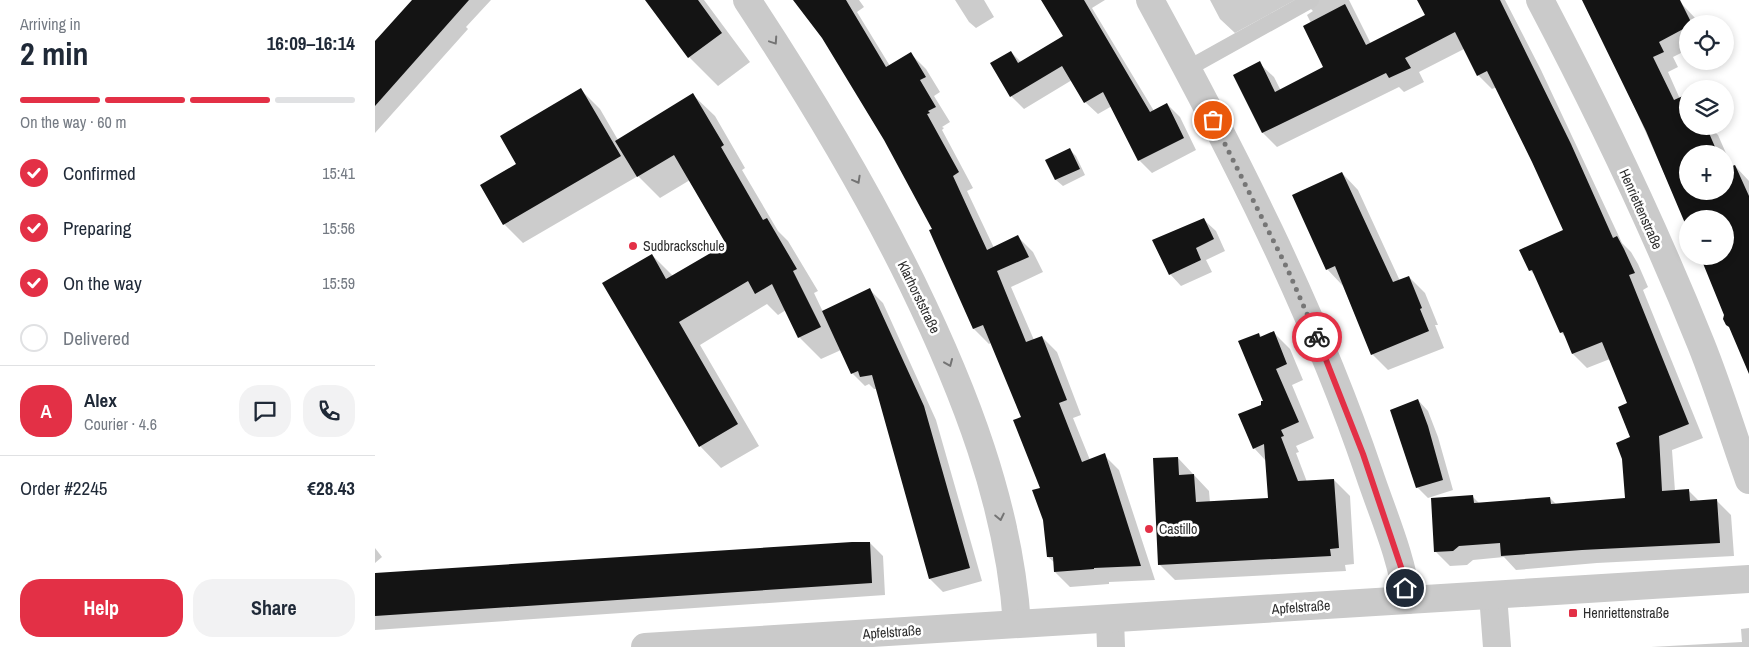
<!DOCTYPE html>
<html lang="en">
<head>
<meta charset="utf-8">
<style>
  body { margin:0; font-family:"Archivo Narrow",sans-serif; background:#f2f2f3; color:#1f2937; height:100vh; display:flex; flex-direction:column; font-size:19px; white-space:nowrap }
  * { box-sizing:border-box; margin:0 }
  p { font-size:16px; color:#747a83 }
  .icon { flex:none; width:28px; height:28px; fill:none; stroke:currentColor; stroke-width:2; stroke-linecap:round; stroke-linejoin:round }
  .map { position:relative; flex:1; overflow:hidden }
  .sheet { display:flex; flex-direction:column; background:#fff; width:375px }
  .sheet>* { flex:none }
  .buttons { position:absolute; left:1304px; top:15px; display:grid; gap:10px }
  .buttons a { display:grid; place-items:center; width:55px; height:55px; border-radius:50%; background:#fff; box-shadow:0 2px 8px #0003; font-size:25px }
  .pin { position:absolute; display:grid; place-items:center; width:42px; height:42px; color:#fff; margin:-21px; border:2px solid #fff; border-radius:50%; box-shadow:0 1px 5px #0007 }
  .courier { position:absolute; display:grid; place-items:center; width:50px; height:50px; margin:-25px; border:4px solid #e33046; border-radius:50%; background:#fff; color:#222; box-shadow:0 1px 6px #0007 }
  .overview em { font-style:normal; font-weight:700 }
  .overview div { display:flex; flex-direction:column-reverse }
  .overview { display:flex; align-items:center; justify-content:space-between; height:85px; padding:0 20px }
  h1 { font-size:32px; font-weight:700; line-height:38px }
  .bar { display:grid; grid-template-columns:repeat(4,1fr); gap:8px 5px; align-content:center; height:60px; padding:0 20px }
  .bar i { height:6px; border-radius:4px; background:#e0e1e3 }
  .bar .current { background:#e33046 }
  .bar p { grid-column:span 4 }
  .line { display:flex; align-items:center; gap:12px; padding:0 20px; border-top:1px solid #e0e1e3 }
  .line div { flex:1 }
  .round { display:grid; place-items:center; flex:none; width:52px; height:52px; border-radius:20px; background:#f2f2f3 }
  ol { padding:0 20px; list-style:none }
  li { display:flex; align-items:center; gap:15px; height:55px }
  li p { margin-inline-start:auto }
  li .icon { padding:5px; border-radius:50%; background:#e33046; color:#fff; stroke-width:4 }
  li:last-child { color:#747a83 }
  li i { width:28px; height:28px; border:2px solid #e0e1e3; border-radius:50% }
  .cta { display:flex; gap:10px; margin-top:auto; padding:10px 20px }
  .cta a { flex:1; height:58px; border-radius:20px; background:#e33046; color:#fff; font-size:20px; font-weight:700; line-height:58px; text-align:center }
  .cta a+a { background:#f2f2f3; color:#1f2937 }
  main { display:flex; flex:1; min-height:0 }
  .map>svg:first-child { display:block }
  .shadow { fill:#0003; fill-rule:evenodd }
  .building { fill:#141414 }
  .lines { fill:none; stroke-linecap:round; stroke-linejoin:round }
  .service { stroke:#cacaca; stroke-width:16 }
  .minor { stroke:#cacaca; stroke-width:28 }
  .tertiary { stroke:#cacaca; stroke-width:28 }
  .oneway { stroke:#747474 }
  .done { stroke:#767676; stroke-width:5; stroke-dasharray:0 9 }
  .route { stroke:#e33046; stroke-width:6 }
  .poi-dot { fill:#e33046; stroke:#fff; stroke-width:2 }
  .labels { text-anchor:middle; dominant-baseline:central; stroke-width:5; stroke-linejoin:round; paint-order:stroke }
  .street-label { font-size:14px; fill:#2d2d2d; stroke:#fff }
  .poi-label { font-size:14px; fill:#2d2d2d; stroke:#fff; text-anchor:start }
</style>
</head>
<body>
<main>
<section class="sheet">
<div class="overview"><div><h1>2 min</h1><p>Arriving in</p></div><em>16:09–16:14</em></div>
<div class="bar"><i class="current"></i><i class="current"></i><i class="current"></i><i></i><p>On the way · 60 m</p></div>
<ol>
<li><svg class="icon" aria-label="check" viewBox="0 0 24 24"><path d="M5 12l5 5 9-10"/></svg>Confirmed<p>15:41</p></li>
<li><svg class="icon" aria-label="check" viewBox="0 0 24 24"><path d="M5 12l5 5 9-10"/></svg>Preparing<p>15:56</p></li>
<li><svg class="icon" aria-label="check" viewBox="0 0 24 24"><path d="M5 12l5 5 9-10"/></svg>On the way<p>15:59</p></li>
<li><i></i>Delivered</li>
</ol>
<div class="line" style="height:90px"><b class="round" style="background:#e33046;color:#fff">A</b><div><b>Alex</b><p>Courier · 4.6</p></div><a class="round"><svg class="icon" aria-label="chat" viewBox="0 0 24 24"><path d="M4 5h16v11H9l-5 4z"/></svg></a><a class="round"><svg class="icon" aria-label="phone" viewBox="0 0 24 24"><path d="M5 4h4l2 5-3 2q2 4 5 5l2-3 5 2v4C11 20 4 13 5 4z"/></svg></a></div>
<div class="line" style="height:65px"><div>Order #2245</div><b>€28.43</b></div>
<div class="cta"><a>Help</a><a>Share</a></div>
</section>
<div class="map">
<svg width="1374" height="647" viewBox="0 0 1374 647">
  <rect width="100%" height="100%" fill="#fff"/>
  <path class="shadow" d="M40 0H116L91 27 93 29 0 133V43Z
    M272 0H329L375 62 343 86 314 57Z
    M421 0H484L489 7 482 12 515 66 536 54 551 69 565 92 559 96 575 122 567 127 569 128 567 130 598 188 592 191 619 248 643 237 658 252 668 272 636 287 659 340 667 337 682 352 706 415 698 418 715 460 729 455 744 470 780 580 734 582V584L695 587 680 572V563L673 557 666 488 647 418 617 342 614 344 599 329 556 230 558 229 510 140 448 37Z
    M580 0H609L619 17 601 28 594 22Z
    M668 0H730L717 8 779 111 792 104 805 117 821 150 777 173 764 160 737 106 723 114 710 102 697 80 649 109 636 96V52L646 62 690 36Z
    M835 0H920L860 33 845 19Z
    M927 0H974L996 44 1052 15 1043 0H1130L1166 70 1247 243 1256 252 1263 264 1273 287 1268 290 1328 438 1297 450 1300 491 1313 490 1325 502 1342 501 1356 515 1359 556 1222 563 1141 570 1129 557 1098 560 1092 565 1075 566 1060 551 1098 497 1105 504 1175 498 1182 505 1252 499 1256 438 1253 404 1235 359 1212 368 1198 354 1192 339 1186 332 1161 276 1155 270 1190 231 1122 87 1117 89 1103 75 1089 49 1044 72 1049 82 1029 92 1024 87 902 147 888 133 859 75 884 63 899 77 906 91 950 68 936 23 932 15 938 11Z
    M1207 0H1269L1306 3 1321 19 1324 24H1312V50L1298 57 1303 67 1293 72 1305 99 1310 96 1312 99V126H1334L1343 135 1357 167 1360 166 1374 181V372L1350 256V219H1312V224L1245 75ZM1312 154H1350V191H1312Z
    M206 90 225 109 243 140 318 95 340 116 370 168 367 170 403 231 413 241 443 291 439 293 448 312 495 290 508 303 561 420 607 581 568 592 555 579 502 389H499L494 384 490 386 477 373 466 350 446 359 424 337 411 310 403 315 392 304 325 345 384 446 346 468 325 446 277 255 298 276 352 244 315 180 285 198 263 176 148 243 129 224 107 185 143 164Z
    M694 149 701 156 710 175 688 186 681 180 672 160Z
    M967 173 983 190 1025 281 1034 277 1050 293 1063 325H1060L1069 348 1013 370 997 354 968 286 952 269Z
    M829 220 841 231 850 251 831 260 837 272 806 286 795 274Z
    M899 333 915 349 928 380 917 385 939 438 921 446 924 452 921 453 932 482 959 480 975 496 979 564 970 565 971 571 800 580 784 564 803 458 834 491 835 503 894 499 891 461 879 448 887 405 890 402 884 334 887 337Z
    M1043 400 1053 411 1063 437 1078 490 1053 498 1042 487Z
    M495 543 508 556 510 595 0 630V575Z
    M0 548 7 557 0 563Z
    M1374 628V647H1276L1367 642 1366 629Z"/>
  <path class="building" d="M37 0H94L0 106V41Z
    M270 0H323L347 33 313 58Z
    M418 0H471L511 67 536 52 551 77 545 80 561 107 553 111 555 113 552 114 584 172 578 176 612 250 643 235 654 257 622 271 651 342 667 336 692 400 684 403 707 462 730 453 766 566 719 568V569L679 572 678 557H672L668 520 657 490 665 488 638 420 646 417 608 325 598 329 554 230 557 229 509 140 447 38Z
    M666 0H709L775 112 792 103 809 138 763 161 728 92 709 103 687 66 635 97 615 63 636 51 643 63 688 36Z
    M1042 0H1125L1196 144 1238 238 1242 236 1249 249 1260 273 1254 275 1314 424 1284 436 1287 491 1314 489 1315 501 1342 499 1345 543 1207 550 1126 556 1125 543 1084 546 1078 551 1059 552 1056 498 1098 495 1099 503 1175 497 1176 504 1250 498 1247 459 1241 443 1255 437 1243 407 1252 403 1227 342 1197 354 1188 332 1185 333 1157 270 1154 271 1144 250 1188 230 1157 162 1112 71 1102 76 1080 32 1030 58 1036 68 1014 78 1011 73 887 133 858 75 885 61 900 92 948 67 928 26 970 4 991 45 1050 15Z
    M1207 0H1305L1317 24H1312V27L1284 42 1289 52 1278 57 1299 100 1310 95 1312 102V126H1331L1343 154H1312V191H1350V169L1360 165 1374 196V374L1354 327 1351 325 1348 319 1349 315 1325 256H1350V219H1312V228L1271 131Z
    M206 88 246 156 128 225 105 185 141 164 125 136Z
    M318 93 349 145 346 147 388 220 392 218 422 269 418 271 446 327 423 338 397 284 380 294 373 281 304 322 363 424 324 447 227 283 277 254 291 279 351 244 299 155 262 177 240 141Z
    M695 148 705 169 680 180 670 160Z
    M967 172 1018 282 1034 276 1047 308 1045 309 1054 331 996 355 960 266 951 270 917 195Z
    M829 218 839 239 821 248 826 260 794 275 777 240Z
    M495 288 549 406 595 568 554 579 497 375 485 377 483 371 476 374 447 311Z
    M899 331 912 364 901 369 924 422 906 430 909 436 906 437 923 481 959 479 964 548 955 549 956 556 783 565 778 458 803 457 804 475 819 474 821 502 893 498 889 444 878 449 863 414 886 405V401H888L863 341 884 333 885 337Z
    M1043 399 1053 426 1068 480 1041 488 1015 410Z
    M477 542H495L497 583 0 616V573Z"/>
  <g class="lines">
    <path class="service" d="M812 69 936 0"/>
    <path class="minor" d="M372 0C432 91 489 185 537 283 589 390 634 504 642 624
      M775 0C858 152 938 308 994 473 1008 515 1027 557 1032 600
      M1165 0C1224 112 1279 227 1326 344 1344 389 1358 435 1374 480
      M1118 595 1122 647
      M735 619 736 647"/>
    <path class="tertiary" d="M270 647 1374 579"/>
  </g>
  <defs><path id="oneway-chevron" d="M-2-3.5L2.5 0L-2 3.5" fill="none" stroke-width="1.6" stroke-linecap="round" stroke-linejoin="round" transform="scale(1.25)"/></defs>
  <g class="oneway">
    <use href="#oneway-chevron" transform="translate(399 41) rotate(56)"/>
    <use href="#oneway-chevron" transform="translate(482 180) rotate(61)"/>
    <use href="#oneway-chevron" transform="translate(574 363) rotate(67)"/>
    <use href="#oneway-chevron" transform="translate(625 517) rotate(78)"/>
  </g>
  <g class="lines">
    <path class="done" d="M838 120 912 268 942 337"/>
    <path class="route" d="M942 337 988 454 1029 576 1030 588"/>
  </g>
  <g class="poi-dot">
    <circle cx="258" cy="246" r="5"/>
    <circle cx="774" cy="529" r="5"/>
    <rect x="1193" y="608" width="10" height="10" rx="2.5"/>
  </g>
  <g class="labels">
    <g class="street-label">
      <text transform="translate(1266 209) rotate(66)">Henriettenstraße</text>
      <text transform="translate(544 297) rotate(64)">Klarhorststraße</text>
      <text transform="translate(926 607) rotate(-4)">Apfelstraße</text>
      <text transform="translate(517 632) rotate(-4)">Apfelstraße</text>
    </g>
    <g class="poi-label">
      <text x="268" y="246">Sudbrackschule</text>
      <text x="784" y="529">Castillo</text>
      <text x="1208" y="613">Henriettenstraße</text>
    </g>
  </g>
</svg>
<div class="buttons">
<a><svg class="icon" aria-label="locate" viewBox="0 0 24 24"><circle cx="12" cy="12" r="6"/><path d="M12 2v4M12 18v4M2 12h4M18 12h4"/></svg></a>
<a><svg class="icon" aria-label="layers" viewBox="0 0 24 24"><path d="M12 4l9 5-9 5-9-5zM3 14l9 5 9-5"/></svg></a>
<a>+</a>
<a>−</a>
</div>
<div class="pin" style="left:838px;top:120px;background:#ea580c"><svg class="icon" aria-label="bag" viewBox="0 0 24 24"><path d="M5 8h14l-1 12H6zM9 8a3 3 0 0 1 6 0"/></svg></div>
<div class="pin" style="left:1030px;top:588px;background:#1f2937"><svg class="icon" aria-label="home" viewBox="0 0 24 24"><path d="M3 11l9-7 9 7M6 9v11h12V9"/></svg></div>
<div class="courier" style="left:942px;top:337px"><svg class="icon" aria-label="bike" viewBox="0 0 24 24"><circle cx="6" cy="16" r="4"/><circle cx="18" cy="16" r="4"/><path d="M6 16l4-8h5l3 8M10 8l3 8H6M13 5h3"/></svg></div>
</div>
</main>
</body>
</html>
